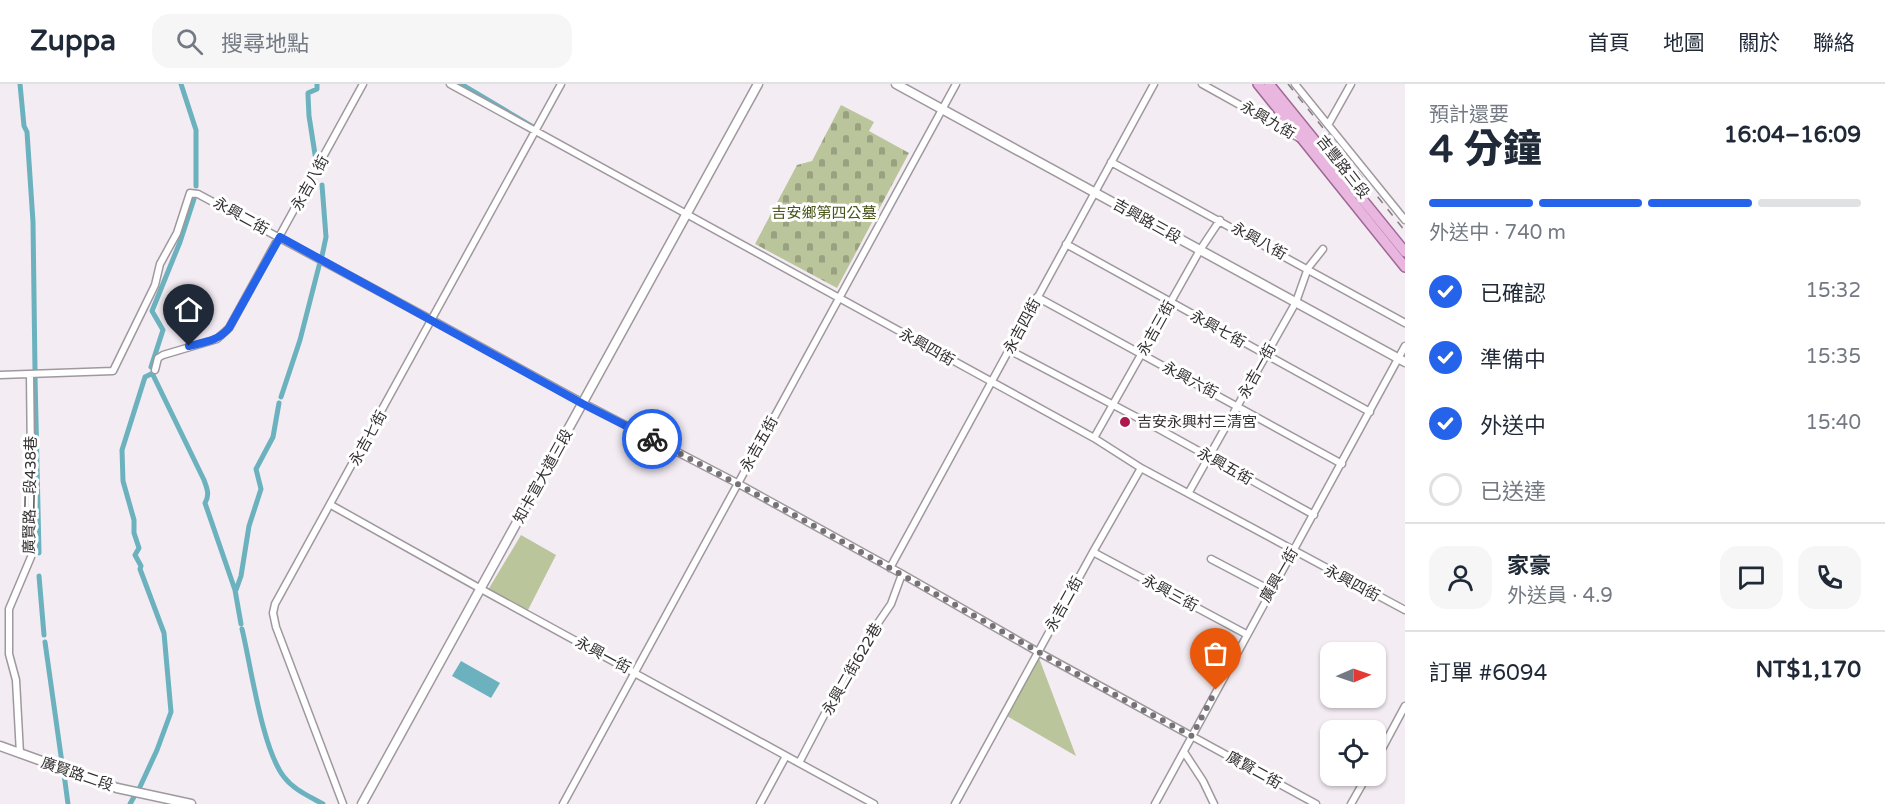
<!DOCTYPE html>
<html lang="zh-TW">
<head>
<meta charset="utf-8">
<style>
  body { margin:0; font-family:"Varela Round","Noto Sans TC",sans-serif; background:#f6f6f7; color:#1f2937; height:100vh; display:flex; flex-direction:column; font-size:22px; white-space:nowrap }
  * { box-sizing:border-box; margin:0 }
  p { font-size:20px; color:#747a83 }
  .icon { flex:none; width:33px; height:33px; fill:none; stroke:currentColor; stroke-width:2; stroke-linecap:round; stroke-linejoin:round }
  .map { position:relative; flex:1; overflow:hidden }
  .panel { display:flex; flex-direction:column; background:#fff; width:480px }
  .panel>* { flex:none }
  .needle { width:39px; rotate:88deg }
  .fabs { position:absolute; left:1320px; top:558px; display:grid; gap:12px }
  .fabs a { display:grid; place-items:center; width:66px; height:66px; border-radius:12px; background:#fff; box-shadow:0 2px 4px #0004; font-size:30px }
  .pin { position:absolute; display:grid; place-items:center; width:51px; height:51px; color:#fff; margin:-62px -26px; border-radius:50% 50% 50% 0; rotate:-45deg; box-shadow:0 0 6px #0007 }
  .pin .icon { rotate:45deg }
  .courier { position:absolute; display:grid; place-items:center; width:60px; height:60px; margin:-30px; border:4px solid #2563eb; border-radius:50%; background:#fff; color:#222; box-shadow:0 2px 8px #0007 }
  .overview em { font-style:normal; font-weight:800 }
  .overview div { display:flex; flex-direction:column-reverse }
  .overview { display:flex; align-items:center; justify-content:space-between; height:102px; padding:0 24px }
  h1 { font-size:39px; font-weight:800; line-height:45px }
  .bar { display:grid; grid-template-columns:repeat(4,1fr); gap:9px 6px; align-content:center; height:72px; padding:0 24px }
  .bar i { height:8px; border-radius:4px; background:#e0e1e3 }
  .bar .active { background:#2563eb }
  .bar p { grid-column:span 4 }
  .line { display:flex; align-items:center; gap:15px; padding:0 24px; border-top:2px solid #e0e1e3 }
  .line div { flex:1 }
  .round { display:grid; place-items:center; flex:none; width:63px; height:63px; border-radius:18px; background:#f6f6f7 }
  ol { padding:0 24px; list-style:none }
  li { display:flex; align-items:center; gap:18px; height:66px }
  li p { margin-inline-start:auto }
  li .icon { padding:6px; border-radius:50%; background:#2563eb; color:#fff; stroke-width:4 }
  li:last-child { color:#747a83 }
  li i { width:33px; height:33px; border:3px solid #e0e1e3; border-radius:50% }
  header { display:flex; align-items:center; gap:36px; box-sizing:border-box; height:84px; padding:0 30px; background:#fff; border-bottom:2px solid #e0e1e3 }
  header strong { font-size:28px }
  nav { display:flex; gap:33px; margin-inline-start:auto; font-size:21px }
  .search { width:420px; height:54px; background:#f6f6f7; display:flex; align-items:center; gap:15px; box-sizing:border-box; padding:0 21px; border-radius:18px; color:#747a83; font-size:22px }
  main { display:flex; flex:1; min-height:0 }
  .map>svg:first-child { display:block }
  .grass { fill:#bbc59c }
  .cemetery { fill:url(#cemetery-stones) }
  .water { fill:#6bb2be }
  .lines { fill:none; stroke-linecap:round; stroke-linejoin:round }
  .canal { stroke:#6bb2be; stroke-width:5 }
  .street-casing { stroke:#9f989e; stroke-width:9 }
  .secondary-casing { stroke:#9f989e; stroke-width:11 }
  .primary-casing { stroke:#9f6894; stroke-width:12 }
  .street { stroke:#fff; stroke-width:6 }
  .secondary { stroke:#fff; stroke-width:8 }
  .primary { stroke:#e8b6de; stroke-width:9 }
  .rail { stroke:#858084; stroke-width:1.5; stroke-dasharray:8 8; stroke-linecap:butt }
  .done { stroke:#777276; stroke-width:6; stroke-dasharray:0 10.8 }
  .route { stroke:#2563eb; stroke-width:8 }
  .poi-dot { fill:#ab194e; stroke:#fff; stroke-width:2 }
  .labels { text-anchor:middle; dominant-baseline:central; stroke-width:6; stroke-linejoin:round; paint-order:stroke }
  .street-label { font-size:15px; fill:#343133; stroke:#fff }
  .park-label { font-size:15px; fill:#495419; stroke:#fff }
  .poi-label { font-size:15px; fill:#343133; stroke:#fff; text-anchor:start }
</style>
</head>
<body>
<header>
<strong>Zuppa</strong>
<div class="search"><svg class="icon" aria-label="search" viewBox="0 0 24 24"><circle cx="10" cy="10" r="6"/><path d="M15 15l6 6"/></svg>搜尋地點</div>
<nav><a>首頁</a><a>地圖</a><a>關於</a><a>聯絡</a></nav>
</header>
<main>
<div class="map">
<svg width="1405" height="720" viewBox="0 0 1405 720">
  <defs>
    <pattern id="cemetery-stones" width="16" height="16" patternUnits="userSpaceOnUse" patternTransform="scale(1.5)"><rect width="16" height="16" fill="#bbc59c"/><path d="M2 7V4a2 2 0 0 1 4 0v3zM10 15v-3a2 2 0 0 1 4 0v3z" fill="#99a180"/></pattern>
  </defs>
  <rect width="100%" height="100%" fill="#f3ecf3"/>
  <path class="grass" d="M521 451 556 471 527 528 488 506Z
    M1039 574 1076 672 1007 632Z"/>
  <path class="cemetery" d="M841 21 874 38 869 47 909 69 837 204 755 160 797 81 812 77Z"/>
  <path class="water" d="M461 577 500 599 491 614 452 592Z"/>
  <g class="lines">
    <path class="canal" d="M20 0 24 42 27 48 33 138 35 286
      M181 0 196 46V102
      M461 0 533 43
      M317 83 309 32 308 11V9L317 5V0
      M322 172 326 153 322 101
      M151 283 163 246 152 227 180 158 194 115
      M153 291 204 396C207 404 210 411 205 419L235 506 241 540
      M35 292 39 469
      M281 313 300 256 320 178
      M39 492 44 551
      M236 506 241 492 249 442 261 405 256 385 273 353 279 319
      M242 545C251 582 262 665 284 693 294 706 309 712 323 720
      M45 558 62 679
      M64 690 68 720
      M139 705 157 666 171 628 164 549 140 485 141 482 135 471 139 464 134 449V436L123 397 122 366 145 293 153 289
      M130 720 135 711"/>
    <defs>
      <path id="street" d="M450 0 1094 354 1141 384 1405 526
        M1202 0 1299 54
        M1295 0 1405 136
        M1328 41 1351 0
        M1111 78 1405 239
        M1066 160 1370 328
        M1037 213 1342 380
        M1009 266 1159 345 1314 431
        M155 286 158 274 163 271 217 255 229 244 363 0
        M0 291 113 287 155 201 160 180 177 149 190 109 198 110 432 236 583 319 737 399 902 490 1038 568 1316 720
        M1094 354 1200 166 1220 136
        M1189 408 1296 218 1308 184 1323 165
        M331 421 481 505 874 720
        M1093 468 1246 550
        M1211 475 1270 506
        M890 484 1154 0
        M1184 668 1203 697 1214 720
        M20 670 16 596 9 570V525L31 473 32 465 30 290
        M1376 676 1405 622
        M799 679 854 574 891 520 902 490
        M343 720 276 543 273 529 275 520 561 0
        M563 720 956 0
        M760 720 786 672
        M955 720 1093 468 1141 384
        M1155 720 1405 262
        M1351 720 1367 692"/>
      <path id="secondary" d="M896 0 1405 278
        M0 662 117 704 191 720
        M362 720 758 0"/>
      <path id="primary" d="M1258 0 1405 183
        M1269 0 1405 168"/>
    </defs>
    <use href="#street" class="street-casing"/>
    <use href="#secondary" class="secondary-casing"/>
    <use href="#primary" class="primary-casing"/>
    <use href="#street" class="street"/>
    <use href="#secondary" class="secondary"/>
    <use href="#primary" class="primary"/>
    <path class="rail" d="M1288 0 1405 147"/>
  </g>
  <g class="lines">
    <path class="done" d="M652 355C782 422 909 495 1037 567 1088 597 1140 624 1192 652L1216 606"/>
    <path class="route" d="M189 262C205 258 218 257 229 244L280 153 583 320 652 355"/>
  </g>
  <circle class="poi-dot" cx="1125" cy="338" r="6"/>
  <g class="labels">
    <g class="street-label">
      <text transform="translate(1268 36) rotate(30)">永興九街</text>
      <text transform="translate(1343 83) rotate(52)">吉豐路三段</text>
      <text transform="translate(310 99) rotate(-61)">永吉八街</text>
      <text transform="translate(241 132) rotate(29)">永興二街</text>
      <text transform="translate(1147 137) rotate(29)">吉興路三段</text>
      <text transform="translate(1259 157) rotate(29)">永興八街</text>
      <text transform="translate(1022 242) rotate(-62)">永吉四街</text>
      <text transform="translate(1156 244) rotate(-61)">永吉三街</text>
      <text transform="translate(1218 245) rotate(29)">永興七街</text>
      <text transform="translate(927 263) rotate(29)">永興四街</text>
      <text transform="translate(1257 287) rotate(-61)">永吉一街</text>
      <text transform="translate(1190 296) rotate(28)">永興六街</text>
      <text transform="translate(368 354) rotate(-61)">永吉七街</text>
      <text transform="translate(759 360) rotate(-61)">永吉五街</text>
      <text transform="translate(1225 382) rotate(29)">永興五街</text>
      <text transform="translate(543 392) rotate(-61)">知卡宣大道三段</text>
      <text transform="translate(30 411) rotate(-89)">廣賢路二段438巷</text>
      <text transform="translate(1279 491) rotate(-60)">廣興一街</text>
      <text transform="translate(1352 499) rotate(28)">永興四街</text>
      <text transform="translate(1170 509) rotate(28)">永興三街</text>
      <text transform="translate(1064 520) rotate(-61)">永吉二街</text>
      <text transform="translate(603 571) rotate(28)">永興一街</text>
      <text transform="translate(852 585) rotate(-60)">永興二街622巷</text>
      <text transform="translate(1254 686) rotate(29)">廣賢二街</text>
      <text transform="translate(77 690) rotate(19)">廣賢路二段</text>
    </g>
    <g class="park-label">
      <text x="824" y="129">吉安鄉第四公墓</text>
    </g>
    <g class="poi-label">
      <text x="1137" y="338">吉安永興村三清宮</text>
    </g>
  </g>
</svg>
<div class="fabs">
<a><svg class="needle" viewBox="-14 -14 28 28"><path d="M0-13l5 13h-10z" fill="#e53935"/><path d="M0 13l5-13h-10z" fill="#747a83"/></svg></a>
<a><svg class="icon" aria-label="locate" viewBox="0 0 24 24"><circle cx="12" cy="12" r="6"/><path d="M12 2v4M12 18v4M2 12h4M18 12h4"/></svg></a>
</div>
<div class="pin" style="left:1216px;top:606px;background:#ea580c"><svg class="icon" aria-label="bag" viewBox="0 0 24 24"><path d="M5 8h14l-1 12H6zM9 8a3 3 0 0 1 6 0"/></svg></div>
<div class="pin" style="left:189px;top:262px;background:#1f2937"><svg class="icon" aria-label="home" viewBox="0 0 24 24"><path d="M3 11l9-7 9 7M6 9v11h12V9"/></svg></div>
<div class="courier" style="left:652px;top:355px"><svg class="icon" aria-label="bike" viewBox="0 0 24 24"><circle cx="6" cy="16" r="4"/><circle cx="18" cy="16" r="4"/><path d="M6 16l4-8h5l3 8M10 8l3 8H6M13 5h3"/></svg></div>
</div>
<section class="panel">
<div class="overview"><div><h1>4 分鐘</h1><p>預計還要</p></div><em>16:04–16:09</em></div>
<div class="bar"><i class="active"></i><i class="active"></i><i class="active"></i><i></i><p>外送中 · 740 m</p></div>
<ol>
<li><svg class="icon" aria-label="check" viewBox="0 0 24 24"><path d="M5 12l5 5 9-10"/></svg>已確認<p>15:32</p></li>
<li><svg class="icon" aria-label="check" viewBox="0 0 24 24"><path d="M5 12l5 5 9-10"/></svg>準備中<p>15:35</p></li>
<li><svg class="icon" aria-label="check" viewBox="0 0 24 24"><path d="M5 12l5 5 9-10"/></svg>外送中<p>15:40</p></li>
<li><i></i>已送達</li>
</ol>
<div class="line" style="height:108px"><a class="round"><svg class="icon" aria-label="person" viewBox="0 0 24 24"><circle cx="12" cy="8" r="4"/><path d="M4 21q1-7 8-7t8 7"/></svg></a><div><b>家豪</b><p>外送員 · 4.9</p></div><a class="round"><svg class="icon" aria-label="chat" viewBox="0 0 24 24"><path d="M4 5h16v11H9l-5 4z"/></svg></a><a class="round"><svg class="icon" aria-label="phone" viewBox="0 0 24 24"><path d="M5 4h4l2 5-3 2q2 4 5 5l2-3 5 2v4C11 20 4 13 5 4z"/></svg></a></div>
<div class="line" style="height:78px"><div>訂單 #6094</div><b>NT$1,170</b></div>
</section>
</main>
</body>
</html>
